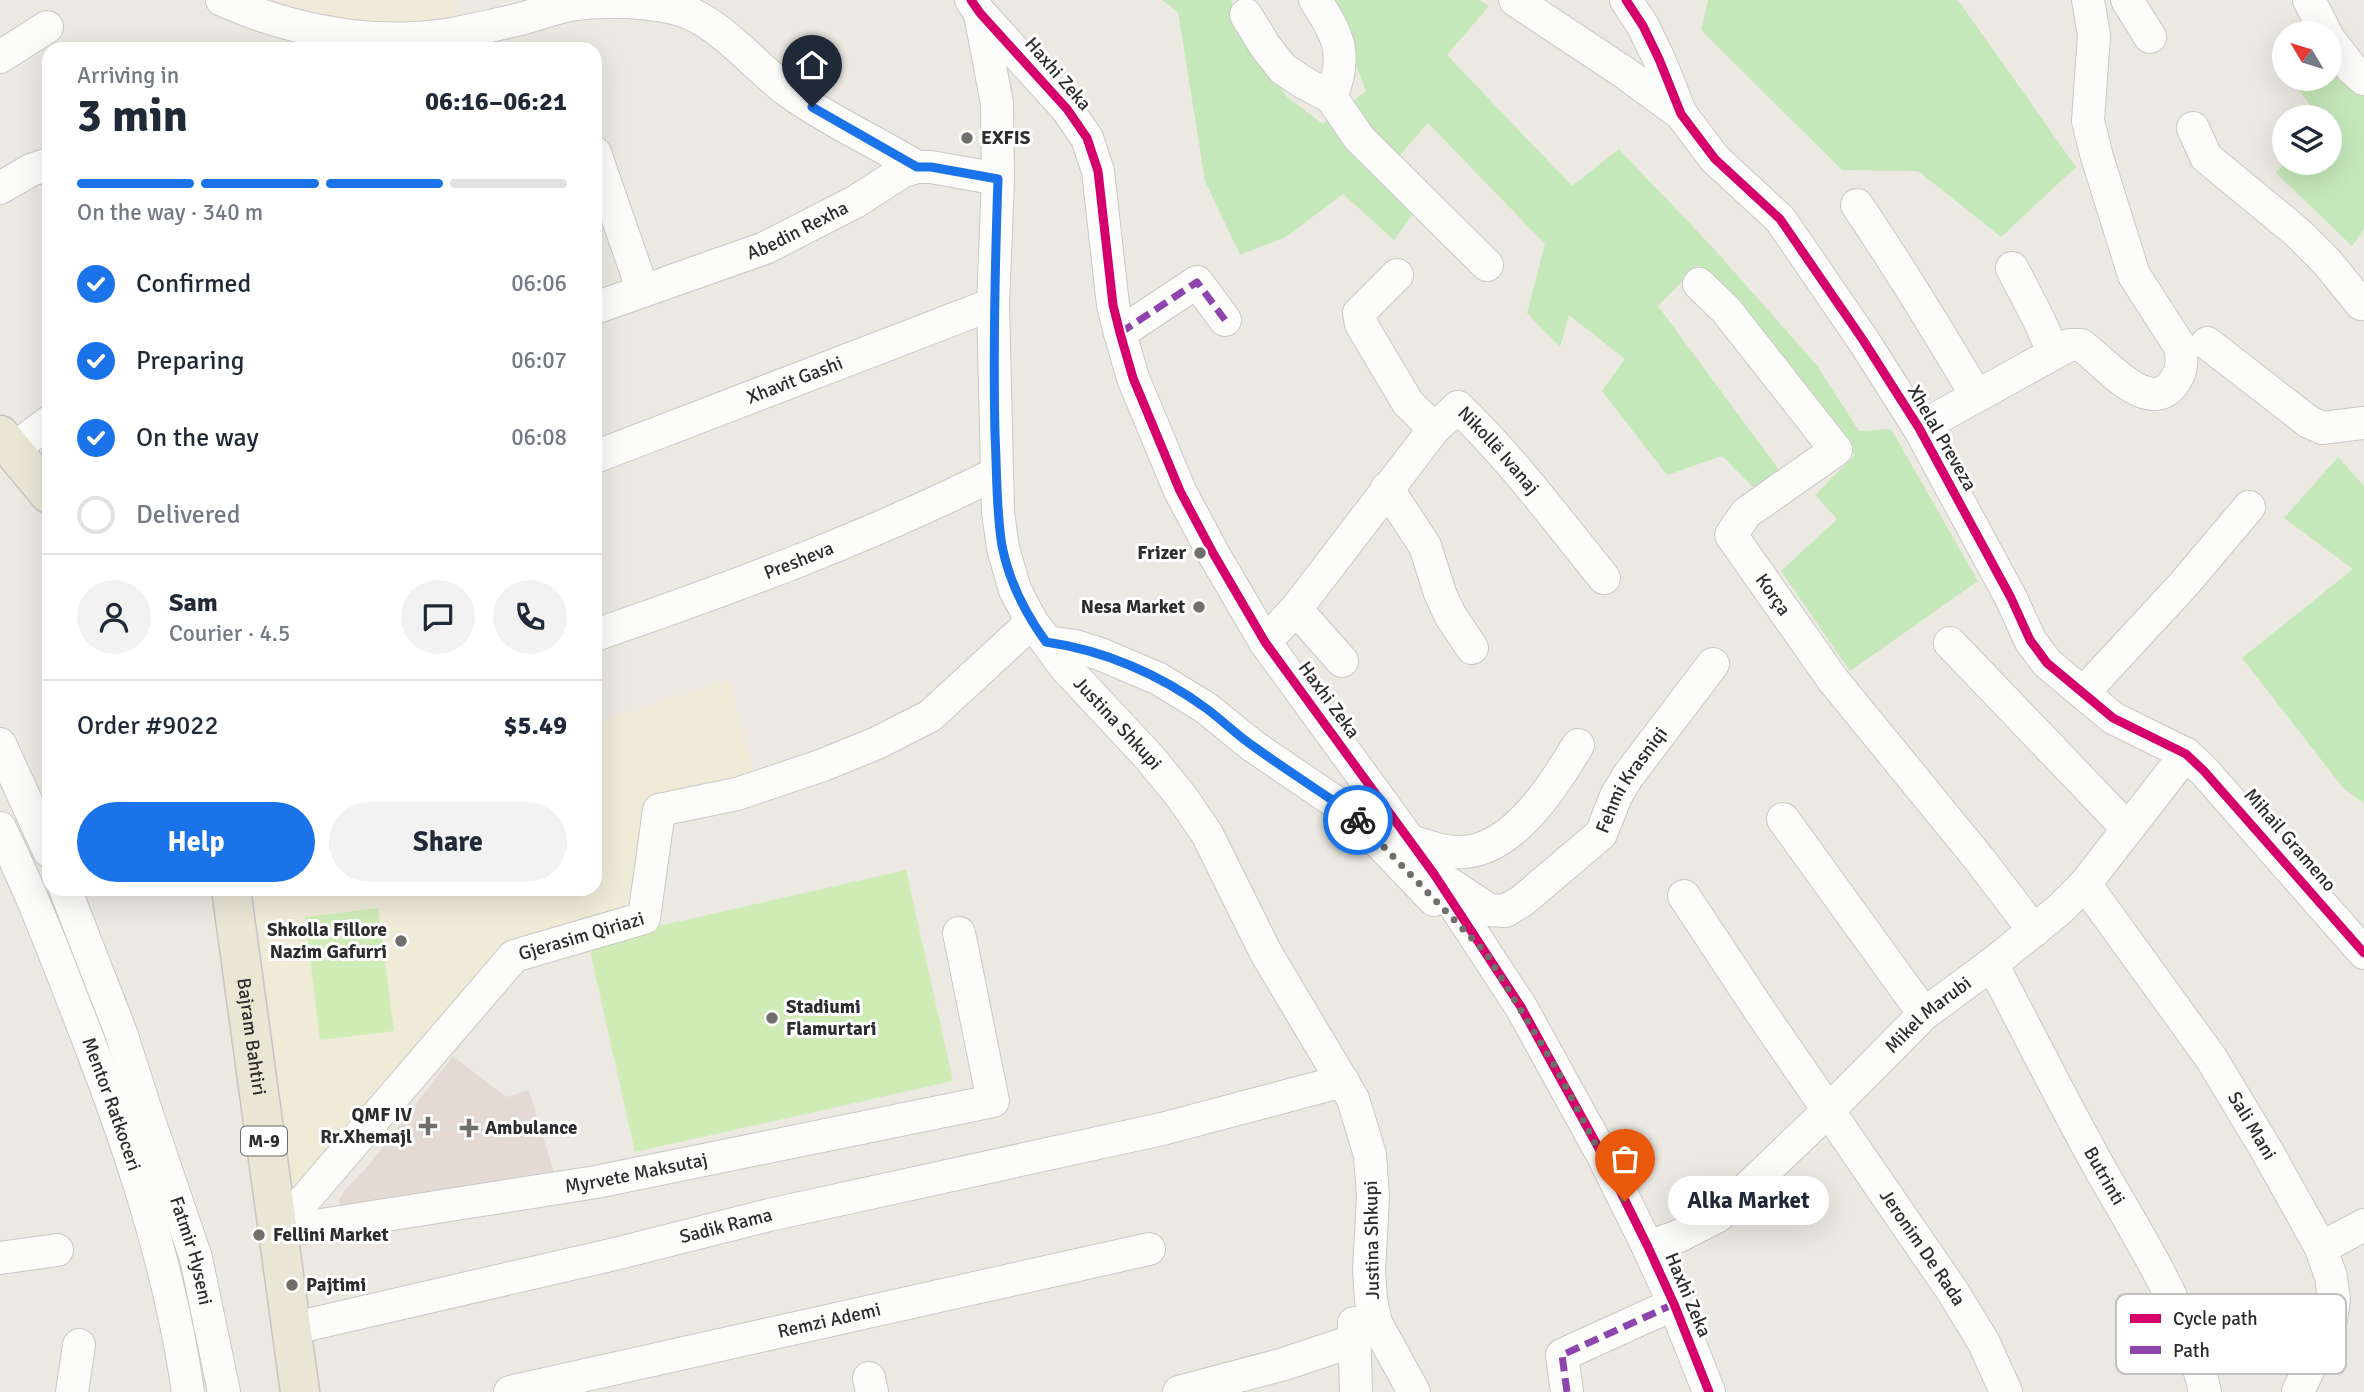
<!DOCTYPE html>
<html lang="en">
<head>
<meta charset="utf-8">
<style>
  body { margin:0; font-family:Signika,sans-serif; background:#f2f2f3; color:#1f2937; height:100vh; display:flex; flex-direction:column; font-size:26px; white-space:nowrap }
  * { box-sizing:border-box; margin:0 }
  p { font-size:23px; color:#747a83 }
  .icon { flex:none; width:38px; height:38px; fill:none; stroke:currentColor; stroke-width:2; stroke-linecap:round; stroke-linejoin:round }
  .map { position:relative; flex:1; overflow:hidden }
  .panel { position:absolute; left:42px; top:42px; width:560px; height:854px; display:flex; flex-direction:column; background:#fff; border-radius:21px; box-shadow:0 7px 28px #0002 }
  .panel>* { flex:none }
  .needle { width:46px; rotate:308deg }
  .buttons { position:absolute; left:2272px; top:21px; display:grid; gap:14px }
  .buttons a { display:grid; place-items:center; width:70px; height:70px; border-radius:50%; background:#fff; box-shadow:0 7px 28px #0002; font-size:35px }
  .pin { position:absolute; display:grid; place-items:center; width:60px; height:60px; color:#fff; margin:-72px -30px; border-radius:50% 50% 50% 0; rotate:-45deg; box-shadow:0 0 7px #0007 }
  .pin .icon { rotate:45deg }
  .courier { position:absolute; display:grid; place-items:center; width:70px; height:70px; margin:-35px; border:5px solid #1a73e8; border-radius:50%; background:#fff; color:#222; box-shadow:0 2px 9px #0007 }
  .bubble { position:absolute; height:49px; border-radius:24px; background:#fff; box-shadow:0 7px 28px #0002; font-size:23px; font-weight:700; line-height:49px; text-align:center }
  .headline em { font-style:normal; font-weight:700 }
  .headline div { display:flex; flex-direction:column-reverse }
  .headline { display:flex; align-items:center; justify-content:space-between; height:119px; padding:0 35px }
  h1 { font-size:46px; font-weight:700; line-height:52px }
  .bar { display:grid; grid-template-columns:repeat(4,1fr); gap:10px 7px; align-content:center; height:84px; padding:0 35px }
  .bar i { height:9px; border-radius:5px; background:#e0e1e3 }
  .bar .selected { background:#1a73e8 }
  .bar p { grid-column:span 4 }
  .line { display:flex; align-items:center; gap:18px; padding:0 35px; border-top:2px solid #e0e1e3 }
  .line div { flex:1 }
  .round { display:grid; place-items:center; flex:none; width:74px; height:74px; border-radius:37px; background:#f2f2f3 }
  ol { padding:0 35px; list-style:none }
  li { display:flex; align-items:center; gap:21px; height:77px }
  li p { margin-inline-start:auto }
  li .icon { padding:7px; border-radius:50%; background:#1a73e8; color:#fff; stroke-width:4 }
  li:last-child { color:#747a83 }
  li i { width:38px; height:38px; border:4px solid #e0e1e3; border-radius:50% }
  .primary-button { display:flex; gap:14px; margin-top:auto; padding:14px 35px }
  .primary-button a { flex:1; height:80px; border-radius:42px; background:#1a73e8; color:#fff; font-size:28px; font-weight:700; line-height:80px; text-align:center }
  .primary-button a+a { background:#f2f2f3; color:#1f2937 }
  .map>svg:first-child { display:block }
  .education { fill:#efebd7 }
  .medical { fill:#e5d9d4 }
  .green { fill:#c5e8ba }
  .pitch { fill:#cfecb7 }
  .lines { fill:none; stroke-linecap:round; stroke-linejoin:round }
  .minor-casing { stroke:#c9c8c7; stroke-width:34 }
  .major-casing { stroke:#c6c5c3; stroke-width:41 }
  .minor { stroke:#fcfcfb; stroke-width:32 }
  .major { stroke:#e9e6d4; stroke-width:38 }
  .quiet { stroke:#8e44ad; stroke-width:7; stroke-dasharray:14 7; stroke-linecap:butt }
  .cycleway-casing { stroke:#fff; stroke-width:13 }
  .cycleway { stroke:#d6006c; stroke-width:9 }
  .done { stroke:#706f6c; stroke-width:7; stroke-dasharray:0 12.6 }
  .route { stroke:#1a73e8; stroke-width:9 }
  .poi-dot { fill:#706f6c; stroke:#fff; stroke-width:2.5 }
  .labels { text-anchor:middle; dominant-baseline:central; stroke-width:6; stroke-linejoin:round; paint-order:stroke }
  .shield { fill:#fff; stroke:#6c6c6c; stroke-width:2 }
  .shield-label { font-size:18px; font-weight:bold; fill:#2d2d2d }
  .street-label { font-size:19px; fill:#2d2d2d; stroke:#fff }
  .poi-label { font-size:19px; font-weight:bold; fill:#2d2d2d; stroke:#fff; text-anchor:start }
  .key { fill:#fff; stroke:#c0c0c0; stroke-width:2 }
  .key-label { font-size:19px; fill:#2d2d2d }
</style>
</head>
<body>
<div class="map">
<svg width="2364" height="1392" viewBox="0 0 2364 1392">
  <rect width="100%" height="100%" fill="#ece9e2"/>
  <path class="education" d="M277 0H456V21L353 22Z
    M729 680 755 779 652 804 636 914 510 950 299 1187 293 1189 254 889H595V724Z"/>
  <path class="medical" d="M453 1056 506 1097 529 1090 555 1176 538 1175 341 1207 339 1200 344 1191 368 1166Z"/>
  <path class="green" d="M1162 0H1231L1287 97 1323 124 1366 91 1331 0H1479L1489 6 1447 55 1572 186 1619 149 1714 249 1816 364 1859 431 1891 429 1978 581 1850 671 1781 571 1837 519 1815 495 1855 455 1699 265 1658 306 1780 471 1757 491 1722 456 1667 475 1602 391 1625 359 1569 315 1560 347 1527 313 1545 244 1428 123 1383 174 1415 211 1394 240 1343 194 1286 237 1240 255 1205 181 1178 12Z
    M1708 0H1958L2076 167 2001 237 1918 171 1842 170 1701 30Z
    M2329 49 2364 80V229L2352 246 2276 173 2284 163H2329V117H2316L2317 115 2291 79H2329Z
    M2338 457 2364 486V803L2344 789 2242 658 2353 569 2284 518Z"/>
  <path class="pitch" d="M906 870 953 1081 635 1152 588 942Z
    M378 908 394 1031 320 1040 305 917Z"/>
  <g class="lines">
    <defs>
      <g id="minor">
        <path d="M222 0C278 25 351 42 413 38 446 37 481 28 512 21 531 17 550 9 569 5 603 0 640 1 674 8 716 17 754 66 789 92 829 121 875 141 917 167"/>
        <path d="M971 0 980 13 1067 109 1087 138 1098 171 1113 305 1120 333 1133 378 1180 491 1213 553 1265 642 1434 874 1521 1007 1602 1154 1648 1247 1674 1304 1709 1392"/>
        <path d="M1315 0C1339 35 1348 56 1331 97"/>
        <path d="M1515 0 1625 73 1681 114"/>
        <path d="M1626 0 1643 26 1659 59 1681 114 1715 159 1780 219 1863 340 1919 428 2011 598 2030 640 2047 663 2113 718 2186 754 2204 771 2364 953"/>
        <path d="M2127 0 2150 37"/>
        <path d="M2309 0 2326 33"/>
        <path id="s1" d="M980 14 997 103 998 179 993 304 998 512 1003 548 1015 590 1032 622 1065 667 1149 757 1181 796 1207 834 1266 953 1353 1099 1370 1155 1373 1197 1369 1270 1371 1300 1376 1323 1414 1392"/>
        <path d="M1246 15 1265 46 1283 69 1306 84 1331 97 1359 138 1487 265"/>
        <path d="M2329 39 2352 69 2364 79"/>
        <path d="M0 57 47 27"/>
        <path d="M2193 128 2206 157 2298 233 2327 262 2361 304"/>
        <path d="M595 153 643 291"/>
        <path d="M0 188 31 170 49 164"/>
        <path d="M1857 205C1899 267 1938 331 1976 395"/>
        <path d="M2012 268 2038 318 2053 352"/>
        <path d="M1397 275 1359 313 1361 324 1408 403 1434 429"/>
        <path id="s2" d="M1699 284 1726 310 1836 450 1746 513 1731 535 1833 680 1980 860 2034 931"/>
        <path id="s3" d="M595 308 765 248 855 202 903 171 917 167H931L998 179"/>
        <path d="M1120 333 1197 282 1225 320"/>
        <path d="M2207 343 2309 422 2322 428 2364 423"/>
        <path d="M1919 428 2069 345H2081C2103 360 2150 420 2175 381 2183 369 2183 358 2179 345L2134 275 2097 157 2088 121 2094 35 2088 0"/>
        <path d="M12 450 49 422"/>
        <path id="s4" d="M595 457 993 304"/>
        <path d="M1387 488 1425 546 1440 593 1450 615 1472 648"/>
        <path d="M1296 609 1342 661"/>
        <path id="s5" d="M595 635C732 588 867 538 997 473"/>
        <path d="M1047 642 1075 646 1100 654 1159 679 1206 708 1253 746 1350 812 1434 900"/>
        <path id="s6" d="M1265 642 1296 609 1434 429 1458 407C1512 459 1557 520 1604 578"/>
        <path d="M1950 643 2128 829"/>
        <path d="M2083 693 2184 584 2249 507"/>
        <path d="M0 744 49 851"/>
        <path d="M1783 819 1924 1014"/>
        <path id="s7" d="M0 828C32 893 58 962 84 1029 130 1147 170 1267 188 1392"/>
        <path d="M1411 841C1428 846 1446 854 1464 852 1514 849 1555 784 1578 745"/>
        <path id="s8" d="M1447 882 1489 910 1505 911 1522 901 1601 834 1616 796 1628 776 1713 664"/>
        <path id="s9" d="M2085 884 2211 1058 2267 1151 2321 1248 2331 1277 2334 1299 2331 1320 2298 1392"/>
        <path d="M65 889 120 1030 147 1114"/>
        <path id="s10" d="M1684 896 1760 1011 1953 1292 1984 1343 2006 1392"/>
        <path id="s11" d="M1992 964C2028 1032 2062 1100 2099 1167 2140 1239 2187 1310 2205 1392"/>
        <path id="s12" d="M120 1125 147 1114 196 1258 224 1392"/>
        <path id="s13" d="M277 1232 514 956 644 918 659 810 737 794 823 765 877 743 930 716 1032 622"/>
        <path id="s14" d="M277 1232 596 1182 993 1101 959 933"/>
        <path id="s15" d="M1648 1247 1679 1236 1718 1216 1829 1110 1924 1014 1992 964 2059 910 2085 884 2186 754"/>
        <path d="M2321 1248 2364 1225"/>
        <path d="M0 1258 57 1250"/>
        <path d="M1354 1323 1356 1392"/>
        <path id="s16" d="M290 1329 619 1253 769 1215 1162 1129 1343 1081"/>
        <path d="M869 1378 872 1392"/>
        <path d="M72 1392 79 1345"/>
        <path id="s17" d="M510 1392 1149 1249"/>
        <path d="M1179 1392 1284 1364 1353 1341"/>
        <path d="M1567 1392 1562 1355 1674 1304"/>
      </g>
      <g id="major">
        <path d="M0 435 49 494"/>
        <path id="s18" d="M231 889 300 1392"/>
      </g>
    </defs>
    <use href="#minor" class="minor-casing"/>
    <use href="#major" class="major-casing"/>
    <use href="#minor" class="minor"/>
    <use href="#major" class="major"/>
    <path class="quiet" d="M1120 333 1197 282 1225 320
      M1567 1392 1562 1355 1674 1304"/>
    <defs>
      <path id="cycleway" d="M971 0 980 13 1067 109 1087 138 1098 171 1113 305 1120 333 1133 378 1180 491 1213 553 1265 642 1434 874 1521 1007 1602 1154 1648 1247 1674 1304 1709 1392
        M1626 0 1643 26 1659 59 1681 114 1715 159 1780 219 1863 340 1919 428 2011 598 2030 640 2047 663 2113 718 2186 754 2204 771 2364 953"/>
    </defs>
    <use href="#cycleway" class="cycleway-casing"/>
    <use href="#cycleway" class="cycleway"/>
  </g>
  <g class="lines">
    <path class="done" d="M1358 820 1486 953 1556 1068 1625 1201"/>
    <path class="route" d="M812 107 917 167H931L998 179C995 265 993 349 995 435 997 472 996 509 1002 546 1009 581 1025 613 1046 642 1104 650 1161 675 1207 709 1223 721 1237 735 1253 746 1285 769 1318 790 1350 812L1358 820"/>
  </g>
  <g class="poi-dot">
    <circle cx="967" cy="138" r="7"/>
    <circle cx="1200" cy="553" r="7"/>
    <circle cx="1199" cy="607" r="7"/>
    <circle cx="401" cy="941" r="7"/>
    <circle cx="772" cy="1018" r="7"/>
    <path d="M424.5 1115.5h7v7h7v7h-7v7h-7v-7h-7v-7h7z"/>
    <path d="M465.5 1117.5h7v7h7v7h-7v7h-7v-7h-7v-7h7z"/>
    <circle cx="259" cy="1235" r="7"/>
    <circle cx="292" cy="1285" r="7"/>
  </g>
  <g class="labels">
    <rect class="shield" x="241" y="1126.5" width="46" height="29" rx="5"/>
    <g class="shield-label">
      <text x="264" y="1141">M-9</text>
    </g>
    <g class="street-label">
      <text transform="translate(1058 74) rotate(49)">Haxhi Zeka</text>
      <text stroke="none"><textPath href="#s3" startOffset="217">Abedin Rexha</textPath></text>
      <text stroke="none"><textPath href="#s4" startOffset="214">Xhavit Gashi</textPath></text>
      <text transform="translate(1942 438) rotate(60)">Xhelal Preveza</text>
      <text stroke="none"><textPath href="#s6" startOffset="364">Nikollë Ivanaj</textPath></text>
      <text stroke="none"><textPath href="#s5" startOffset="217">Presheva</textPath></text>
      <text stroke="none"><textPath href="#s2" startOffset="425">Korça</textPath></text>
      <text transform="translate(1329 700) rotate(54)">Haxhi Zeka</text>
      <text stroke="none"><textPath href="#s1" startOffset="749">Justina Shkupi</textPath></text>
      <text stroke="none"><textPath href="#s8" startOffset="252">Fehmi Krasniqi</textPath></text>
      <text transform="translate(2290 840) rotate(49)">Mihail Grameno</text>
      <text stroke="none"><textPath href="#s13" startOffset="434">Gjerasim Qiriazi</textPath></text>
      <text stroke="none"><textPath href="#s15" startOffset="368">Mikel Marubi</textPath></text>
      <text stroke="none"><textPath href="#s18" startOffset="149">Bajram Bahtiri</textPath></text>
      <text stroke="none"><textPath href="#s7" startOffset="298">Mentor Ratkoceri</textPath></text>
      <text stroke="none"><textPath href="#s9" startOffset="294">Sali Mani</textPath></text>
      <text stroke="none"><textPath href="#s14" startOffset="364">Myrvete Maksutaj</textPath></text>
      <text stroke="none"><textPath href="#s11" startOffset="240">Butrinti</textPath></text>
      <text stroke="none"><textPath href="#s16" startOffset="448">Sadik Rama</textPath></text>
      <text transform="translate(1372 1240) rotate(-91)">Justina Shkupi</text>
      <text stroke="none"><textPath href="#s10" startOffset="425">Jeronim De Rada</textPath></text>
      <text stroke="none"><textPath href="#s12" startOffset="173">Fatmir Hyseni</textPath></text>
      <text transform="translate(1688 1295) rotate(67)">Haxhi Zeka</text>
      <text stroke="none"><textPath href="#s17" startOffset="327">Remzi Ademi</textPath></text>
    </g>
    <g class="poi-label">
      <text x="981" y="138">EXFIS</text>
      <text x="1186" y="553" text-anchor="end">Frizer</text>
      <text x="1185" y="607" text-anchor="end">Nesa Market</text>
      <text x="387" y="930" text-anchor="end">Shkolla Fillore<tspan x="387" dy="22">Nazim Gafurri</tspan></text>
      <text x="786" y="1007">Stadiumi<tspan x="786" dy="22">Flamurtari</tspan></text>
      <text x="412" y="1115" text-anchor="end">QMF IV<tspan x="412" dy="22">Rr.Xhemajl</tspan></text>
      <text x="485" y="1128">Ambulance</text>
      <text x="273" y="1235">Fellini Market</text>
      <text x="306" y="1285">Pajtimi</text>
    </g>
  </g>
  <rect x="2116" y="1294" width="230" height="80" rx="10" class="key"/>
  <rect x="2130" y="1314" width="31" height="9" fill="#d6006c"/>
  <rect x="2130" y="1346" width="31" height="8" fill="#8e44ad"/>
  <g class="key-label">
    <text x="2173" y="1325">Cycle path</text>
    <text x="2173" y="1357">Path</text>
  </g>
</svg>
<div class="buttons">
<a><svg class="needle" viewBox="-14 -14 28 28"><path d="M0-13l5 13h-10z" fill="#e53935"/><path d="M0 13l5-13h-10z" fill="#747a83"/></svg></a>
<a><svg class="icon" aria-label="layers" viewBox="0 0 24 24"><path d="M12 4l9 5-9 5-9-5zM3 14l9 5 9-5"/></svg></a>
</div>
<div class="pin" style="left:1625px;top:1201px;background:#ea580c"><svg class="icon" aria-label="bag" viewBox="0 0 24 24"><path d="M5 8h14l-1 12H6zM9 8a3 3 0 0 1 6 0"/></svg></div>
<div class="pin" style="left:812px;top:107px;background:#1f2937"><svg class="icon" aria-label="home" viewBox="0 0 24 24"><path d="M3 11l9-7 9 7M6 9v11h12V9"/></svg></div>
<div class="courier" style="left:1358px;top:820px"><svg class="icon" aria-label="bike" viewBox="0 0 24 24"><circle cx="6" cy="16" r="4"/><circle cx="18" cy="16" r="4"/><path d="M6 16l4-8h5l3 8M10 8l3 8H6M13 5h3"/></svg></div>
<div class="bubble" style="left:1668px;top:1176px;width:161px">Alka Market</div>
<section class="panel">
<div class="headline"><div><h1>3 min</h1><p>Arriving in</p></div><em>06:16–06:21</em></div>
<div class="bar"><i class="selected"></i><i class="selected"></i><i class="selected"></i><i></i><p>On the way · 340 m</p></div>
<ol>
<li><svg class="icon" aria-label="check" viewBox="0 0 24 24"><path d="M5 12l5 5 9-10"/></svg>Confirmed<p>06:06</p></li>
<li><svg class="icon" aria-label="check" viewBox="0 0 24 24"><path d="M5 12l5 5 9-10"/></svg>Preparing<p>06:07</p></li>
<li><svg class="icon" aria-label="check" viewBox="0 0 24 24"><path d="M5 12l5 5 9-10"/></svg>On the way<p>06:08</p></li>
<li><i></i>Delivered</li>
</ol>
<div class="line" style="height:126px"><a class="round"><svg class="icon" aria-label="person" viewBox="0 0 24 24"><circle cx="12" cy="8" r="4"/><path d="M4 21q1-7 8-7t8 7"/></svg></a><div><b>Sam</b><p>Courier · 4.5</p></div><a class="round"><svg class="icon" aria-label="chat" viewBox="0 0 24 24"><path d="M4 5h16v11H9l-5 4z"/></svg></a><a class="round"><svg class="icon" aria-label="phone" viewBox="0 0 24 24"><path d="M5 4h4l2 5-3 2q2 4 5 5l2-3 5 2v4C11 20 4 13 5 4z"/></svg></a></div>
<div class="line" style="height:91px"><div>Order #9022</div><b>$5.49</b></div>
<div class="primary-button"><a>Help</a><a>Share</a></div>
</section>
</div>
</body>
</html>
